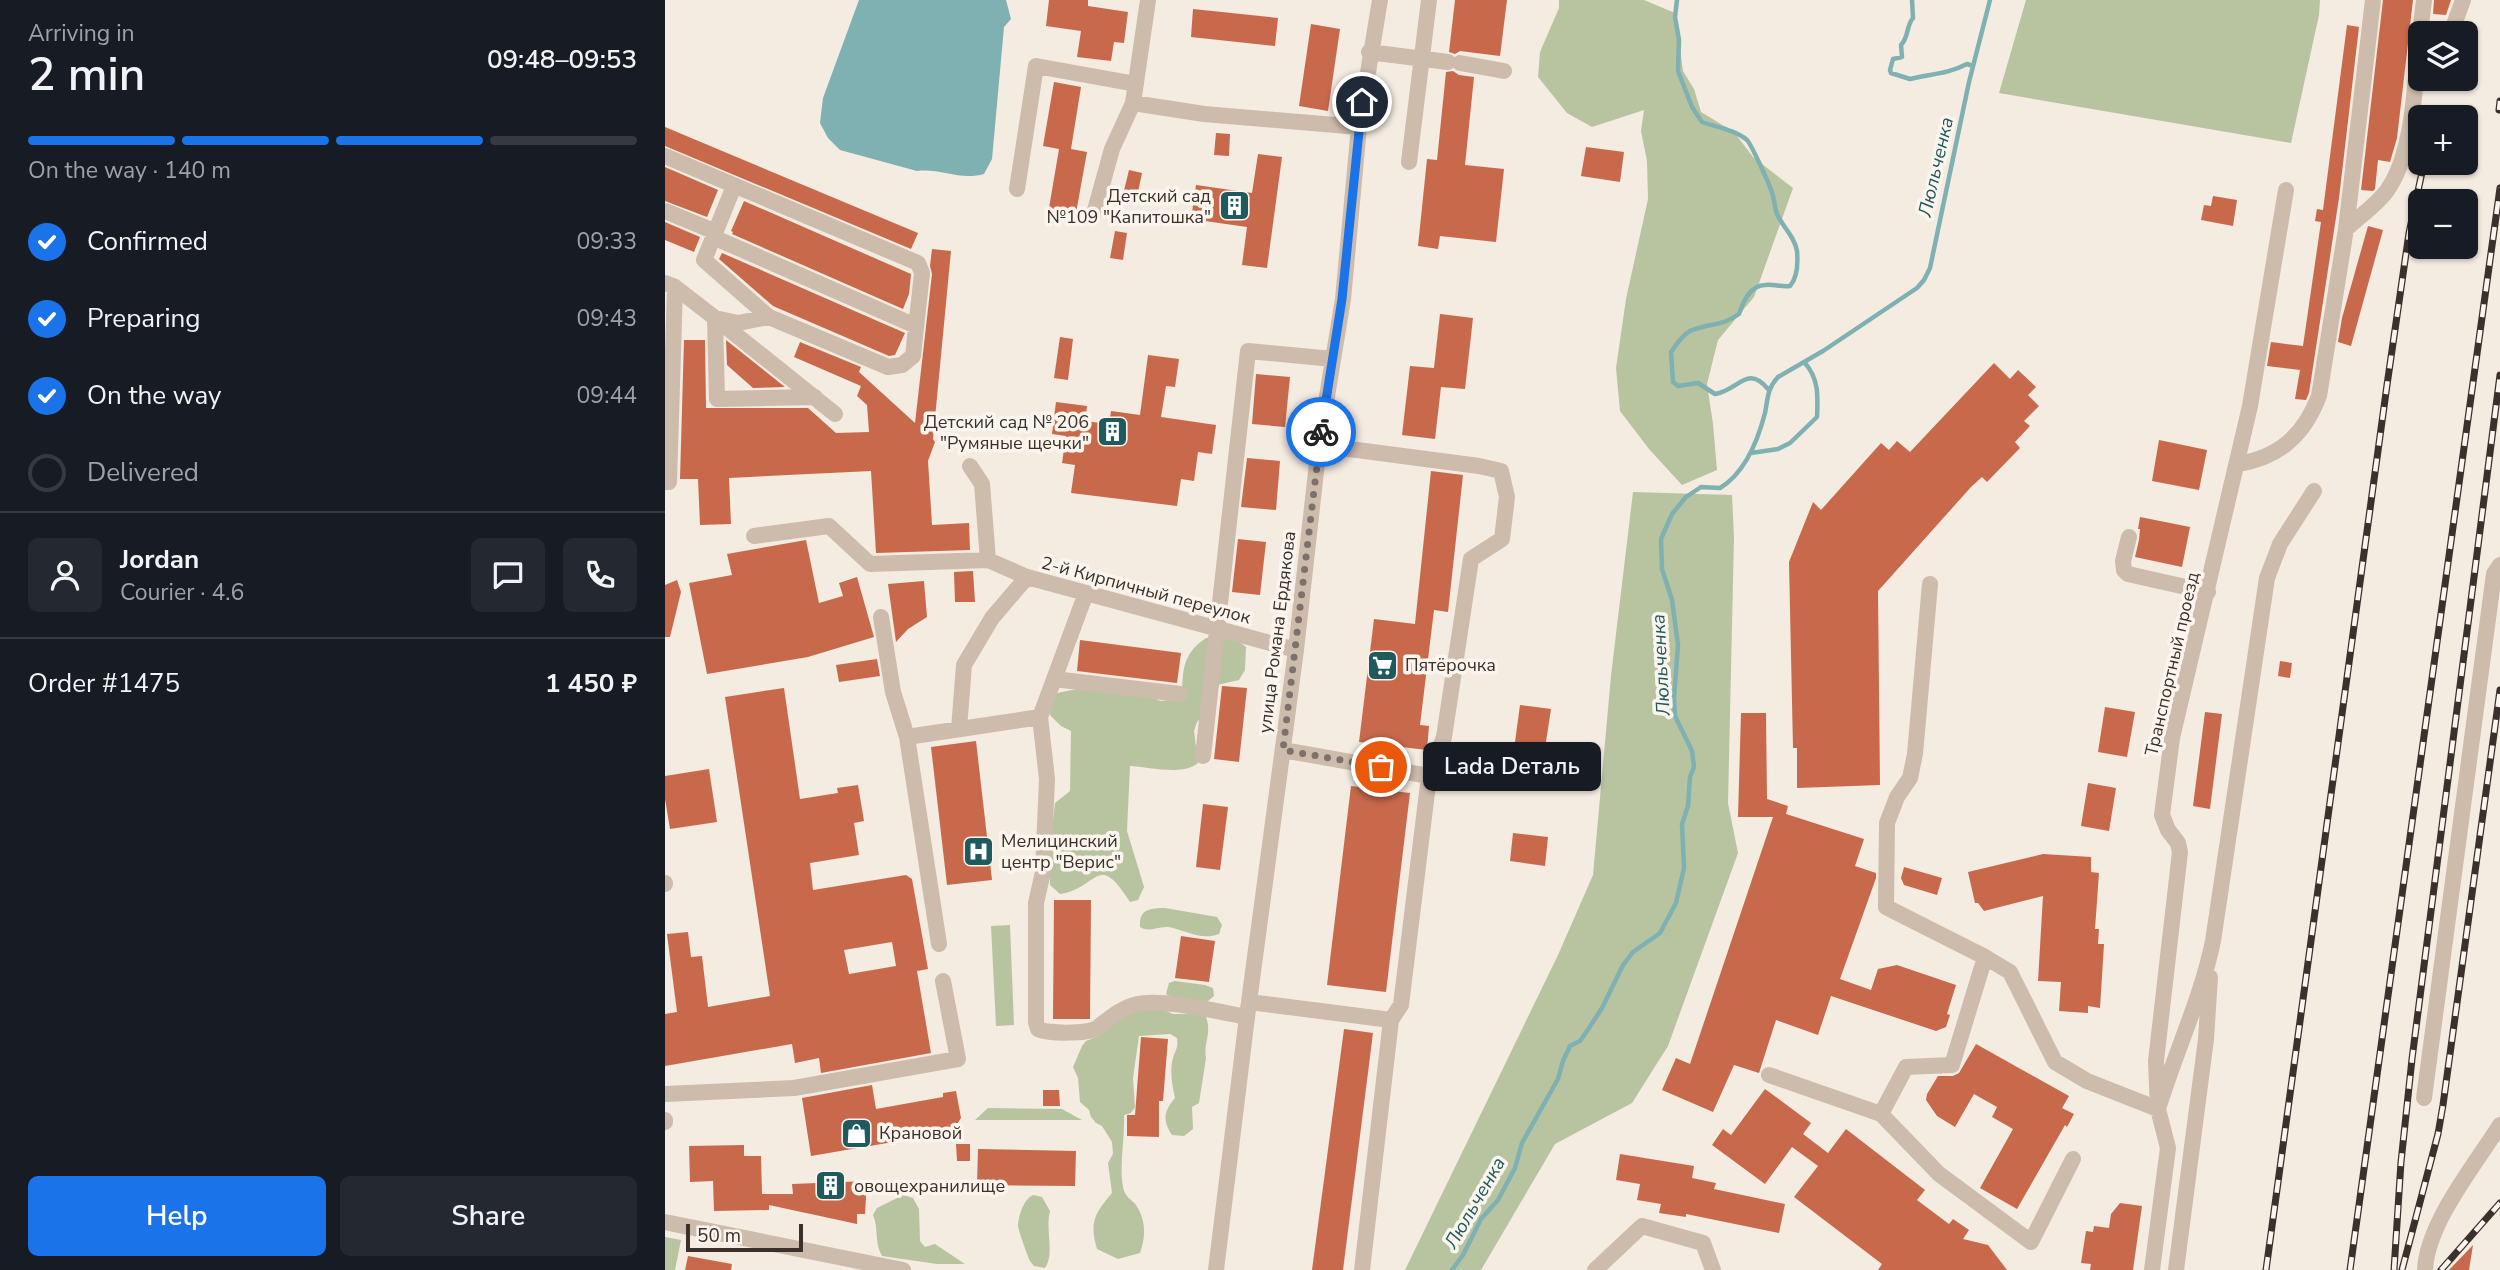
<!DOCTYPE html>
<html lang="en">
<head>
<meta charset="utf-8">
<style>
  body { margin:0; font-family:"Nunito Sans",sans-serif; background:#242831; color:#f1f3f6; height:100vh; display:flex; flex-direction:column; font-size:26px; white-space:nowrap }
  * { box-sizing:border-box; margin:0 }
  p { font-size:23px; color:#9ea1a6 }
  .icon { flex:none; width:38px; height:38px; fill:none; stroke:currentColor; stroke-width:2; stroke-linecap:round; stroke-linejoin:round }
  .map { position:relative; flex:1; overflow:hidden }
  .panel { display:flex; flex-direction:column; background:#171b24; width:665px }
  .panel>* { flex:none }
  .tools { position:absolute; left:1743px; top:21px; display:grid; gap:14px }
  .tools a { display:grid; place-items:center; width:70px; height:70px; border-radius:10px; background:#171b24; box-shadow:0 2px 5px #0004; font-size:35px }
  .scale { position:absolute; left:21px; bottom:18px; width:117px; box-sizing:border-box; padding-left:7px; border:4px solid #3b302b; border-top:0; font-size:19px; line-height:24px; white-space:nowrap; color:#3b302b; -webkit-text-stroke:5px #fbf5ee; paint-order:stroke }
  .pin { position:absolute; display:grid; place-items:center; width:60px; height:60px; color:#fff; margin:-30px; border:4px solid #fff; border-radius:50%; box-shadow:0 2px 7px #0007 }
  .courier { position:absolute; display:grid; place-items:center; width:70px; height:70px; margin:-35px; border:5px solid #1a73e8; border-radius:50%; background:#fff; color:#222; box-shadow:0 2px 9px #0007 }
  .bubble { position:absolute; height:49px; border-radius:10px; background:#171b24; box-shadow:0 2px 5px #0004; font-size:23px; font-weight:600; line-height:49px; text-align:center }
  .head em { font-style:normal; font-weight:600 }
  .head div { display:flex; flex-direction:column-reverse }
  .head { display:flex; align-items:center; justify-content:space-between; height:119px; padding:0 28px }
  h1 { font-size:46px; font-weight:600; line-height:52px }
  .bar { display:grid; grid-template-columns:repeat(4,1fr); gap:10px 7px; align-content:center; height:84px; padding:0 28px }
  .bar i { height:9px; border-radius:5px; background:#363941 }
  .bar .on { background:#1a73e8 }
  .bar p { grid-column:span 4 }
  .line { display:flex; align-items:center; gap:18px; padding:0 28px; border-top:2px solid #363941 }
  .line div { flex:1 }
  .round { display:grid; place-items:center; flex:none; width:74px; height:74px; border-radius:10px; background:#242831 }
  ol { padding:0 28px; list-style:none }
  li { display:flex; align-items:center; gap:21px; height:77px }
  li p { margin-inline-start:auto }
  li .icon { padding:7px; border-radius:50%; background:#1a73e8; color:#fff; stroke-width:4 }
  li:last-child { color:#9ea1a6 }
  li i { width:38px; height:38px; border:4px solid #363941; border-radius:50% }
  .button { display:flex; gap:14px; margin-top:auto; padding:14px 28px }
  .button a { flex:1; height:80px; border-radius:10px; background:#1a73e8; color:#fff; font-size:28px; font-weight:600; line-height:80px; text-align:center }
  .button a+a { background:#242831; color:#f1f3f6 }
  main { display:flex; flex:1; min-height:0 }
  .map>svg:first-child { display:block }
  .green { fill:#b8c4a0 }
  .water { fill:#7fb0b2 }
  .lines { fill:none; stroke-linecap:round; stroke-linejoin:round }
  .stream { stroke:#7fb0b2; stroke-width:4.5 }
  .building { fill:#c8694b; fill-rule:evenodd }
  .minor { stroke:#cdbbac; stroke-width:16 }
  .rail-casing { stroke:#3b302b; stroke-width:7 }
  .rail { stroke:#fbf5ee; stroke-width:4.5; stroke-dasharray:13; stroke-linecap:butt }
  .done { stroke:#7c716b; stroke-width:7; stroke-dasharray:0 12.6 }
  .route { stroke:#1a73e8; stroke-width:9 }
  .labels { text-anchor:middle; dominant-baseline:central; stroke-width:7; stroke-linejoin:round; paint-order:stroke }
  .poi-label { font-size:18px; fill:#3b302b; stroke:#fbf5ee; text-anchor:start }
  .street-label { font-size:18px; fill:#3b302b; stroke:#fbf5ee }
  .water-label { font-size:19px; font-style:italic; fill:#1f5a5e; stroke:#fbf5ee }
</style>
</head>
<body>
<main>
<section class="panel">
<div class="head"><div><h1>2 min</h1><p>Arriving in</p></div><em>09:48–09:53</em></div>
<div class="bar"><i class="on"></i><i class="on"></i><i class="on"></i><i></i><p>On the way · 140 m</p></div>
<ol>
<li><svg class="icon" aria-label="check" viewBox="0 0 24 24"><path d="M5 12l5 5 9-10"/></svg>Confirmed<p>09:33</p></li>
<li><svg class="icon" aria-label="check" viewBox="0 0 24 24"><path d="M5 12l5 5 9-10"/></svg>Preparing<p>09:43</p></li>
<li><svg class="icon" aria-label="check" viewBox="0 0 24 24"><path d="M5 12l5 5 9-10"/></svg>On the way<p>09:44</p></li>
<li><i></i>Delivered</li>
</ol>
<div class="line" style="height:126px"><a class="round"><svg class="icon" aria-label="person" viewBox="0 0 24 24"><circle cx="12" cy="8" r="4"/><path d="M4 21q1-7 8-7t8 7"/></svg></a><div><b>Jordan</b><p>Courier · 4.6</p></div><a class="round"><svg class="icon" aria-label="chat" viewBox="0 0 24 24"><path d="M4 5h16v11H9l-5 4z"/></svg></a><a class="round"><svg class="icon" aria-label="phone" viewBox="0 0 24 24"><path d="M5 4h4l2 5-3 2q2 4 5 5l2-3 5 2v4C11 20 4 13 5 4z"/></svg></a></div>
<div class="line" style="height:91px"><div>Order #1475</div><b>1 450 ₽</b></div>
<div class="button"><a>Help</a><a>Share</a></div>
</section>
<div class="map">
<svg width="1835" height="1270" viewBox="0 0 1835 1270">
  <rect width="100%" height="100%" fill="#f4ebe1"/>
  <path class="green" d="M894 0H979L1010 13 1018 71 1029 89 1036 112 1069 132 1088 157 1128 188 1089 297 1053 340 1042 384 1048 424 1052 470 1017 485 984 449 955 411 951 368 961 299 983 199 982 161 976 131 979 110 927 127 902 113 873 77 875 52 894 8Z
    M1361 0H1655L1654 15 1626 143 1334 93Z
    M968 492 1067 495 1069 537 1063 803 1073 853 1003 1046 967 1103 890 1144 816 1270H740L893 955 928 875 946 676Z
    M541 638C556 638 570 637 581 647L580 670 574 680 552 685 548 704 532 722 529 731 533 763C518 776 484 767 465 766L462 831 479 887 473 900 465 902C432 850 434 888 395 894L385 885 384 855 390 803 405 791 406 731 396 726 385 715 386 703 392 693 417 688 483 695 495 701 517 699C518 671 516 655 541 638Z
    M500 908 552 917 557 925 554 934C536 941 521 930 503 927 492 926 485 933 475 927 474 909 485 908 500 908Z
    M345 925 349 1025 331 1026 326 926Z
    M510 981 540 985 548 988 549 996 543 1001 512 1000 501 994 504 983Z
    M482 1009H497L508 1014H540C548 1034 538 1042 541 1058L534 1103 527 1107 528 1129 519 1136 507 1135C497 1120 499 1111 510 1098 507 1085 504 1068 509 1055 512 1048 513 1046 512 1038L505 1034 474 1036 468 1078 470 1107 466 1113 459 1115C460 1139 454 1164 458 1187 459 1196 466 1199 471 1205 481 1220 481 1236 475 1253L453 1259 432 1249C424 1222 430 1213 447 1193L443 1163 448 1154 447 1142 437 1126 431 1123 426 1117 424 1110 415 1102 413 1078 408 1067 417 1046 421 1041 434 1036 436 1030 458 1011 471 1012Z
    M323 1108 397 1109 417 1120H310Z
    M238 1195 248 1198 254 1209 255 1241 260 1247 270 1244 300 1264H272L217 1256C209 1243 214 1229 208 1215L212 1208Z
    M368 1195 377 1197 385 1211C380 1231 390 1253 380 1268L369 1266 365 1261C363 1256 352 1228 353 1224 354 1214 359 1199 368 1195Z
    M0 1237 16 1240 10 1270H0Z"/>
  <path class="water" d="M194 0H341L346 19 339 27 327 159 319 174C295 181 276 168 252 171L175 150 163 138 155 123 158 98Z"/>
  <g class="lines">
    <path class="stream" d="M1012 0 1010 17 1014 40 1013 71 1027 107 1037 122C1051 127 1070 130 1082 140 1086 144 1105 185 1107 193 1110 200 1109 207 1112 214 1118 228 1129 235 1132 251 1133 263 1133 277 1125 286 1116 287 1109 284 1100 285 1085 285 1078 302 1074 314 1056 327 1043 323 1025 331 1017 335 1011 345 1006 352L1008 382 1013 386 1033 383 1050 394C1074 390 1082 364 1103 389
      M1247 0 1248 18C1241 26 1244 37 1236 45L1237 57 1228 59 1225 70 1226 73 1245 79C1265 74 1283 74 1302 64L1308 66
      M1086 453 1113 449 1125 443 1152 417C1153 396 1154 378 1139 362
      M787 1270 798 1255 816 1219 833 1200 850 1168 857 1143 893 1079 898 1061 905 1046 915 1041 924 1028 937 1008 958 965 968 952 995 933 1011 903 1019 868 1017 824 1023 806 1025 777 1029 767 1027 751 1010 716 1009 698 1013 645 1007 600 997 569 996 539 1007 514 1021 497 1036 487 1055 488C1080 473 1093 440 1100 413 1103 398 1102 389 1113 377L1158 351 1252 288 1259 280 1265 268 1304 82 1325 0"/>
  </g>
  <path class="building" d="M384 0H423V6L463 12 459 43 449 42 446 61 412 57 416 31 381 26Z
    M790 0H842L835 56 795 51 790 54 784 52Z
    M1718 0H1748L1732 138 1725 162 1713 160 1710 189 1708 191 1696 190Z
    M1769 0H1786L1781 15 1768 14Z
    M528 9 613 18 610 46 526 37Z
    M646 24 675 29 663 111 634 106Z
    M1682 25 1694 27 1674 198 1644 393 1641 400 1630 399 1635 370 1602 366 1606 342 1638 346 1656 222 1650 221 1652 209 1658 210Z
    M788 71 794 75 809 77 800 165 839 169 831 242 775 236 773 249 753 246 762 159 772 160 781 72Z
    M389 82 416 87 406 149 422 152 411 213 384 208 394 149 378 146Z
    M0 127 253 233 246 249 0 146Z
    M551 133 565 134 564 156 549 155Z
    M921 147 959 152 955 182 916 176Z
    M593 154 617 157 602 268 577 265 582 227 526 219 531 185 587 193Z
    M0 167 53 190 42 217 0 201Z
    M464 170 477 173 471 202 457 199Z
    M1548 196 1572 200 1568 226 1536 220 1539 205 1546 206Z
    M79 201 246 274 244 294 238 309 67 234 68 232 66 231Z
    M0 222 35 237 29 252 0 240Z
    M1703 226 1718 230 1686 346 1673 342 1677 318Z
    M450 231 462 233 458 260 445 258Z
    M267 249 286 251 268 439 270 442 263 461 267 525 304 523 305 550 211 553 206 471 64 478 66 524 35 525 33 479H15L19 340H40L41 408H143L171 433 204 432 202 405 192 396 196 386 129 357 135 342 196 367 194 372 250 423 267 274 265 266Z
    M57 253 240 333 230 355 224 356 108 306 54 259Z
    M775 314 808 318 800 389 776 387 770 439 737 435 745 366 769 368Z
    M395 337 408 339 403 380 389 378Z
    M61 340 120 387 88 388 62 365Z
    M483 355 514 359 510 387 501 386 496 417 551 425 547 454 533 452 529 481 516 479 512 506 406 493 410 465 397 463 401 436 387 434 391 402 422 406 420 421 444 424 446 411 475 415Z
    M1329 363 1345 379 1353 370 1371 387 1363 395 1374 406 1359 421 1365 426 1350 442 1355 448 1322 482 1317 477 1306 487 1213 591 1215 785 1132 788V748H1128L1124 562 1148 502 1156 510 1216 443 1224 450 1232 441 1245 452Z
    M591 374 625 377 620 427 587 424Z
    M1494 440 1542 450 1534 490 1487 481Z
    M582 458 615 461 611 510 576 507Z
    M766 471 798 475 783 612 769 610 755 725 764 726 762 750 694 742 709 619 750 624Z
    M1475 517 1525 527 1517 567 1470 557 1474 540 1475 529H1473Z
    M573 539 601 542 595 595 567 592Z
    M141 540 154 603 178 596 174 583 192 577 209 637 143 657 42 674 24 583 67 575 62 554Z
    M308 571 310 602H290L289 572Z
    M12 580 16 592 5 637H0V585Z
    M259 581 262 617 243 629 231 642 223 584Z
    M415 640 516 653 512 683 412 671Z
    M212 659 215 676 174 682 171 665Z
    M1615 661 1627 663 1625 678 1613 676Z
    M557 686 582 688 574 762 549 759Z
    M119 688 135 799 173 793 172 788 193 785 199 821 189 823 194 855 145 863 148 890 241 875 247 879 263 969 252 971 266 1053 156 1073 154 1058 130 1063 127 1044 0 1066V1014L12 1012 2 934 23 932 26 957 37 956 43 1007 105 996 60 697ZM227 942 231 966 184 974 179 950Z
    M855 705 886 709 877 768 847 764Z
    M1440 707 1470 712 1462 757 1433 752Z
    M1540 712 1557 714 1545 809 1528 806Z
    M1076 713H1101L1102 799 1123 806 1121 814 1199 839 1190 866 1211 873V878L1175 979 1206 990 1213 969 1232 965 1291 985 1282 1014 1285 1015 1281 1027 1271 1031 1166 996 1153 1035 1111 1020 1094 1073 1069 1065 1048 1112 997 1090 1011 1058 1025 1064 1108 817H1073Z
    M311 741 327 880 282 885 266 747Z
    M44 769 52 822 5 829 0 799V776Z
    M1423 783 1451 788 1444 831 1416 826Z
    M686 786 745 793 721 992 662 985Z
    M538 804 563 807 555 870 531 867Z
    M848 833 883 837 880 866 845 861Z
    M1378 854 1426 857V872L1434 873 1430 929H1434L1433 944H1439L1435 1008 1423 1006V1013L1394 1011 1396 982 1373 981 1378 896 1319 911 1313 903H1310L1303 872Z
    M1239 867 1277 878 1272 895 1239 885 1236 878Z
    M389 900H426L425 1019H388Z
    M516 936 550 941 544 982 510 978Z
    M679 1029 708 1033 678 1270H647Z
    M476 1037 503 1039 498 1101H494V1137L462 1136V1115H470Z
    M1311 1044 1404 1096 1397 1108 1409 1114 1402 1127 1400 1125 1352 1209 1315 1188 1348 1129 1327 1117 1332 1107 1309 1094 1290 1127 1272 1116 1261 1100 1262 1094 1273 1076H1288L1294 1073Z
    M207 1085 211 1109 278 1097V1093L291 1091 296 1118 287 1132 146 1156 137 1098Z
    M1100 1089 1146 1123 1138 1134 1163 1153 1181 1129 1260 1190 1252 1200 1284 1224 1288 1219 1304 1230 1298 1239 1323 1245 1342 1270H1213L1217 1264 1129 1197 1153 1166 1127 1147 1100 1184 1047 1145 1058 1129 1066 1135Z
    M378 1090H394L395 1106H378Z
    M291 1144H305V1161H292Z
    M79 1145V1156H96L97 1194H128L127 1184 202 1181 200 1214H192V1224L104 1205V1210L49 1211 48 1181 25 1182 24 1146Z
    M313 1149 411 1151 410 1186 312 1185Z
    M955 1154 1029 1166 1027 1178 1051 1183 1049 1189 1120 1204 1114 1233 1021 1214V1217L994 1213 996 1204 972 1200 975 1184 951 1180Z
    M1455 1203 1477 1206 1468 1270H1425L1426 1264 1416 1263 1421 1231 1428 1232 1429 1226 1444 1228 1446 1214Z
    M1808 1245 1804 1270H1784Z
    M23 1256 67 1264 66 1270H20Z"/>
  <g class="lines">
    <path class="minor" d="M483 0 468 103 539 114 694 127
      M1755 33 1759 0
      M1786 33 1798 0
      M704 52 783 62
      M795 63 839 71
      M0 156 253 263 257 273 248 356 237 365 223 367 104 317 73 323 50 318 52 399 150 397
      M744 162 764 0
      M69 186 39 260 104 317
      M352 189 371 66 471 84
      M0 211 51 232
      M429 214 447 149 468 103
      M1681 229C1694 217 1710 206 1721 192 1749 155 1750 80 1755 34
      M48 237 251 326
      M0 283 10 287 50 318 170 414
      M654 445 814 466 836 471 842 497 837 539 806 559 779 737 764 776 736 1005 726 1020 697 1270
      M1573 464C1615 457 1639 435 1654 396L1681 229 1708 0
      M305 466 317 484 323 560
      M0 482H4L10 287
      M89 536 164 526 205 564 323 560 362 577 631 650
      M1464 537 1458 561 1459 570 1463 574 1543 592
      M1265 584 1250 754 1245 778 1232 797 1222 823 1221 907 1320 957 1345 972 1390 1062 1422 1081 1493 1109C1510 1053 1536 999 1548 941L1602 578 1615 544 1649 491
      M421 593 375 717 382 779 378 872 371 903V1022L373 1029C383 1034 423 1034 432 1028 444 1019 454 1009 469 1005 493 997 555 1012 582 1017
      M216 617 228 692 242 737 375 717
      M389 679 515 694
      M294 729 299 665 327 618 362 577
      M242 737 274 944
      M618 750 764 776
      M538 756 583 351 668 359
      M0 884V883
      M584 1002 726 1020
      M1104 1075 1216 1114 1274 1174 1366 1242 1408 1159
      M0 1094 129 1088 293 1059 278 981
      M1759 1098 1829 574 1835 565
      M1216 1114 1241 1067 1287 1065 1320 957
      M0 1120V1122
      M0 1222 238 1270
      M551 1270 582 1017 631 650 654 445 678 299 694 127 715 0
      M930 1270 977 1226 1038 1243 1048 1270
      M1487 1270 1503 1148 1493 1109 1491 1061 1515 852 1513 843 1503 830 1497 815 1507 738 1585 406 1621 190
      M1511 1270 1541 1039 1545 977
      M1760 1270C1762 1223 1810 1165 1835 1125"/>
    <defs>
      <path id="rail" d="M1834 110 1835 101
        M1601 1270 1722 385 1744 233 1759 163
        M1685 1270 1835 188
        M1729 1270 1736 1162 1747 1059 1835 375
        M1737 1270 1773 1134 1778 1105 1835 690
        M1776 1270 1835 1203"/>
    </defs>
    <use href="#rail" class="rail-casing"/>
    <use href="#rail" class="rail"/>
  </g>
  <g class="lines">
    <path class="done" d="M656 432 618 750 716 767"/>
    <path class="route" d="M656 432 677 299 697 102"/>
  </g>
  <defs>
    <symbol id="building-square" viewBox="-11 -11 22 22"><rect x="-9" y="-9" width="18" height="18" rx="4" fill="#1f5a5e" stroke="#fbf5ee"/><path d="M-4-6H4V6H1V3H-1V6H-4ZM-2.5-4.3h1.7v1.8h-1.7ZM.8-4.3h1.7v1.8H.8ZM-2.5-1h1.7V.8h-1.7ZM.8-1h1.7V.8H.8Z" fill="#fff"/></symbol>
    <symbol id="supermarket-square" viewBox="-11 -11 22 22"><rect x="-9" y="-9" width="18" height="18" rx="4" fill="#1f5a5e" stroke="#fbf5ee"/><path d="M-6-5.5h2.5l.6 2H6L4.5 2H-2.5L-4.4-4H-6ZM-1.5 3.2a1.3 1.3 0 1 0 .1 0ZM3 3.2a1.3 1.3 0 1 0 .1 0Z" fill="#fff"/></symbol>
    <symbol id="hospital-square" viewBox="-11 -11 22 22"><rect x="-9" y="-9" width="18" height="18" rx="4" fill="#1f5a5e" stroke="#fbf5ee"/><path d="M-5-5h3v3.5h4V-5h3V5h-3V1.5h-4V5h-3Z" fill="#fff"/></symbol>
    <symbol id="shop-square" viewBox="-11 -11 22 22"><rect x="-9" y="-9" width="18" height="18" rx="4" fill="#1f5a5e" stroke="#fbf5ee"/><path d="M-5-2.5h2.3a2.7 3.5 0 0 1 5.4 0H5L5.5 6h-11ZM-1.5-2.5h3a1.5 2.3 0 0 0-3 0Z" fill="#fff"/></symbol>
  </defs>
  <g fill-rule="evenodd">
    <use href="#building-square" x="552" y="188" width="35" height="35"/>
    <use href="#building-square" x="430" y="414" width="35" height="35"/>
    <use href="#supermarket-square" x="700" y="648" width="35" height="35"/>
    <use href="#hospital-square" x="296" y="834" width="35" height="35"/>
    <use href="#shop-square" x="174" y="1116" width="35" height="35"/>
    <use href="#building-square" x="148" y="1168" width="35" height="35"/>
  </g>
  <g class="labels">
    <g class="poi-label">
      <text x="546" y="196" text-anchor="end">Детский сад<tspan x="546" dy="21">№109 "Капитошка"</tspan></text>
      <text x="424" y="422" text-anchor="end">Детский сад № 206<tspan x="424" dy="21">"Румяные щечки"</tspan></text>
      <text x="740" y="665">Пятёрочка</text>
      <text x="336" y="841">Мелицинский<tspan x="336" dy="21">центр "Верис"</tspan></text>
      <text x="214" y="1133">Крановой</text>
      <text x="189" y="1186">овощехранилище</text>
    </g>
    <g class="street-label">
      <text transform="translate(481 590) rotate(15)">2-й Кирпичный переулок</text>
      <text transform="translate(612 632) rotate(-83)">улица Романа Ердякова</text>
      <text transform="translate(1507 664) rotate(-77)">Транспортный проезд</text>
    </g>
    <g class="water-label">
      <text transform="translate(1271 167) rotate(-77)">Люльченка</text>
      <text transform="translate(996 665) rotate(-93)">Люльченка</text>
      <text transform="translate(810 1203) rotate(-60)">Люльченка</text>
    </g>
  </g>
</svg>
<div class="tools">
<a><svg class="icon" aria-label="layers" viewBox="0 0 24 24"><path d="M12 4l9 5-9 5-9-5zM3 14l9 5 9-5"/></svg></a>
<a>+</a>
<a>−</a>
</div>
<div class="scale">50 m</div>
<div class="pin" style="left:716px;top:767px;background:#ea580c"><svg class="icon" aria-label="bag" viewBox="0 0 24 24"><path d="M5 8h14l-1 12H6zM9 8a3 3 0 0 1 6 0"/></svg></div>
<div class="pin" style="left:697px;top:102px;background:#1f2937"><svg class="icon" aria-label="home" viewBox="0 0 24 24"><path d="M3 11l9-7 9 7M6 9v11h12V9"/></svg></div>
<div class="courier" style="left:656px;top:432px"><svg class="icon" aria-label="bike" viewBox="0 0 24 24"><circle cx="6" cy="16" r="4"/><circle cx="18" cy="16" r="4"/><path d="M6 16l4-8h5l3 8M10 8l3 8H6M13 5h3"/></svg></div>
<div class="bubble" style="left:758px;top:742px;width:178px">Lada Dеталь</div>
</div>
</main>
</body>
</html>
